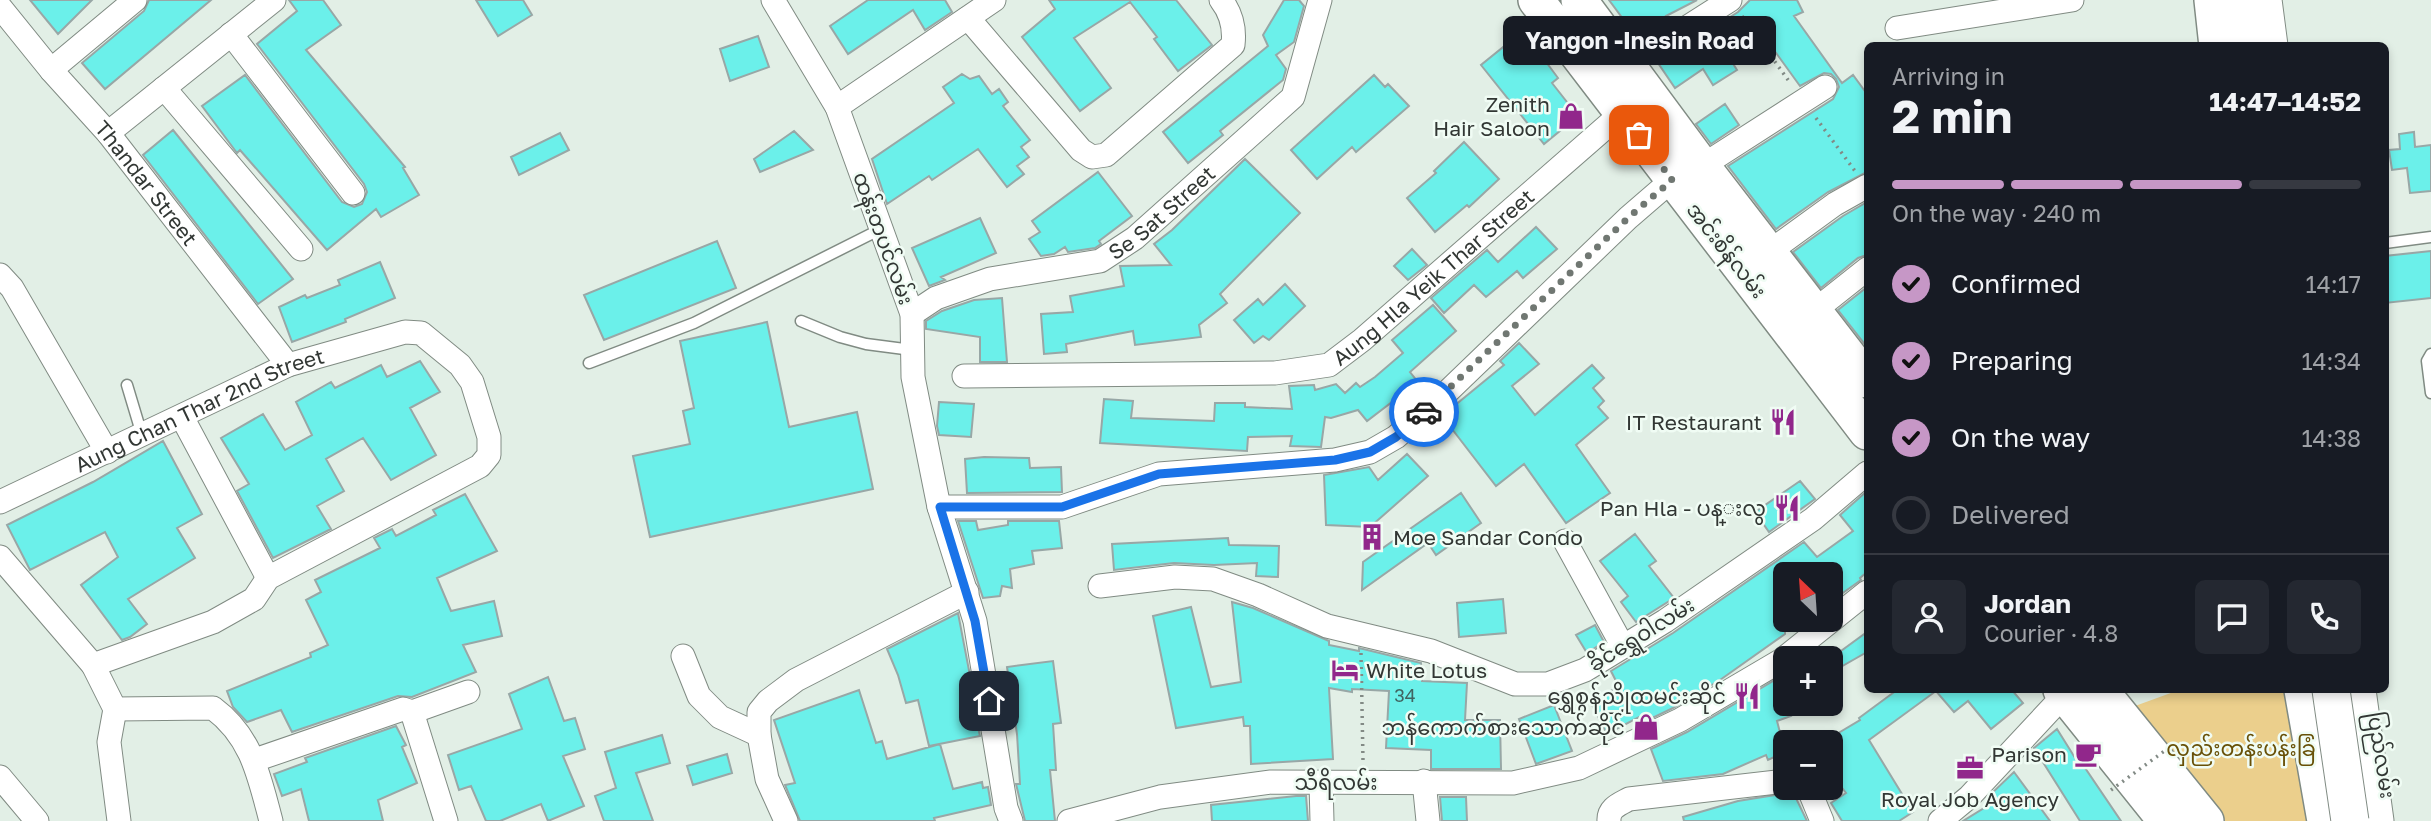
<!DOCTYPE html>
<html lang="en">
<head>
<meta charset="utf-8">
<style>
  body { margin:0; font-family:"Golos Text","Noto Sans Myanmar",sans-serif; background:#242831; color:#f1f3f6; height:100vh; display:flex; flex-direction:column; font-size:26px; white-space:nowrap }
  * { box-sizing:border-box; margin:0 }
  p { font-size:23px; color:#9ea1a6 }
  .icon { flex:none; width:38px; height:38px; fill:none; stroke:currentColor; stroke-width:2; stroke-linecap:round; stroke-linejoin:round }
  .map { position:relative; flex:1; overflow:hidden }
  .side { position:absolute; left:1864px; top:42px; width:525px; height:651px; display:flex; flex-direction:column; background:#171b24; border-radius:10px; box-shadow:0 4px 10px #0003 }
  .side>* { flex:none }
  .needle { width:46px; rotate:335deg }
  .tools { position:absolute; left:1773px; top:562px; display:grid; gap:14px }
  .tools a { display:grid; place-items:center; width:70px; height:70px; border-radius:10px; background:#171b24; box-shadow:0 4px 10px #0003; font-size:35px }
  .pin { position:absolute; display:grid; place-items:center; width:60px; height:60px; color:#fff; margin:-30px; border-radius:14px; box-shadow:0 4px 10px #0006 }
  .courier { position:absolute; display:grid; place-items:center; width:70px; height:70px; margin:-35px; border:5px solid #1a73e8; border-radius:50%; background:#fff; color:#222; box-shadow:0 2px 9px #0007 }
  .bubble { position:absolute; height:49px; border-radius:10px; background:#171b24; box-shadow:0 4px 10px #0003; font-size:23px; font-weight:700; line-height:49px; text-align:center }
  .headline em { font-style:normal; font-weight:700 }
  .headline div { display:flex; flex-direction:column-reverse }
  .headline { display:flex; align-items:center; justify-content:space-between; height:119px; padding:0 28px }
  h1 { font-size:46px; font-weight:700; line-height:52px }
  .bar { display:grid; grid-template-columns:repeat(4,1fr); gap:10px 7px; align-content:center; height:84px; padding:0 28px }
  .bar i { height:9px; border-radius:5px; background:#363941 }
  .bar .current { background:#c697c6 }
  .bar p { grid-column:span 4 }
  .line { display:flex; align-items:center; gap:18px; padding:0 28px; border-top:2px solid #363941 }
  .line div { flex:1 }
  .round { display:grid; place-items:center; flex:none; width:74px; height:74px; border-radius:10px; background:#242831 }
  ol { padding:0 28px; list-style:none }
  li { display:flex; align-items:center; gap:21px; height:77px }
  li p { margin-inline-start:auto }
  li .icon { padding:7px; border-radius:50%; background:#c697c6; color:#111; stroke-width:4 }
  li:last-child { color:#9ea1a6 }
  li i { width:38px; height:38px; border:4px solid #363941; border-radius:50% }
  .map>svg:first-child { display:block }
  .green { fill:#ebcf8c }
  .building { fill:#6bf0ea; stroke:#98a7a6; stroke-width:2 }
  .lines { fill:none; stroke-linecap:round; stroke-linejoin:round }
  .service-casing { stroke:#808b83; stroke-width:13 }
  .minor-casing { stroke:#808b83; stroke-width:25 }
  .primary-casing { stroke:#808b83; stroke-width:38 }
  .trunk-casing { stroke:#808b83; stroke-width:39 }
  .path { stroke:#828a85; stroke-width:3.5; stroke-dasharray:2 5; stroke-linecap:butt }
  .service { stroke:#fff; stroke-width:10 }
  .minor { stroke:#fff; stroke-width:23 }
  .primary { stroke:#fff; stroke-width:35 }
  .trunk { stroke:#fff; stroke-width:37 }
  .trunk-bridge-casing { stroke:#808b83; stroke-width:39; stroke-linecap:butt }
  .path-bridge { stroke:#828a85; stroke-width:3.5; stroke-dasharray:2 5; stroke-linecap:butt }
  .trunk-bridge { stroke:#fff; stroke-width:37 }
  .done { stroke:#707772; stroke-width:7; stroke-dasharray:0 12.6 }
  .route { stroke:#1a73e8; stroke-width:9 }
  .labels { text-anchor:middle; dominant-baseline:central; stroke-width:5; stroke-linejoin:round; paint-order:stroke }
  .number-label { font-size:18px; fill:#406562 }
  .poi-label { font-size:21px; fill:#323734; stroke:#f0fcf4; text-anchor:end }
  .street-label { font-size:21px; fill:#323734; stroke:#f0fcf4 }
  .park-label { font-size:21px; fill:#685007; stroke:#f0fcf4 }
</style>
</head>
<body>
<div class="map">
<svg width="2431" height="821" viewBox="0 0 2431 821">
  <rect width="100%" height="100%" fill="#e2efe6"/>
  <path class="green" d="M2179 690H2289L2313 821H2225L2135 706Z"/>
  <path class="building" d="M30 0H92L58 34Z
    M149 0H211L105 89 82 63 144 11Z
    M289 0H323L341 25 306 50 405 167 403 168 419 195 381 217 376 209 327 250 240 150 237 153 202 106 245 75 342 202 354 207 362 204 367 192 364 184 257 44 297 11Z
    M476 0H523L532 15 498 36Z
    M868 0H945L952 12 925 30 913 10 848 54 830 26Z
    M1049 0H1176L1212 45 1178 71 1154 39 1157 37 1130 2 1074 38 1111 88 1080 111 1022 37 1055 9Z
    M1284 0H1299L1304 6 1294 42 1276 55 1286 69 1283 80 1220 131 1223 135 1188 163 1163 132 1268 46 1263 35Z
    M1609 0H1697L1666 16 1670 22 1642 39 1640 36 1636 43 1620 22 1623 19Z
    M1750 0H1797L1803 12 1794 16 1842 83 1853 75 1867 94V172L1828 192 1776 229 1728 166 1833 99 1839 87 1836 79 1831 74 1824 73 1800 86 1766 39 1732 62 1737 70 1713 85 1703 69 1675 88 1658 63 1686 45 1691 53 1718 36 1713 28 1738 12Z
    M1523 31 1558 78 1552 83 1578 116 1544 144 1481 65Z
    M758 36 769 67 730 81 720 49Z
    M962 74 970 79 979 76 992 94 999 89 1008 102 1003 106 1030 140 1021 147 1029 157 1017 166 1024 174 1007 187 978 149 932 180 929 176 887 204 872 159 954 103 943 87Z
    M1374 75 1385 87 1388 84 1409 106 1356 152 1352 147 1317 179 1291 150Z
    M1725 104 1739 125 1711 144 1696 124Z
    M173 130 293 279 258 304 143 155Z
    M794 131 813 150 760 172 754 159Z
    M2414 132 2415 147 2431 145V191L2410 193 2407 168 2392 170 2389 150 2400 149 2399 134Z
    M560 133 569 150 519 175 511 157Z
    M1464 142 1499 179 1469 207 1467 205 1435 232 1407 198 1436 173 1434 171Z
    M1245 159 1300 213 1220 294 1227 303 1199 325 1201 337 1135 345 1133 331 1066 344 1067 352 1044 354 1041 314 1073 312 1070 296 1124 286 1120 266 1171 265 1154 244 1172 230Z
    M1098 172 1132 216 1099 241 1101 244 1095 248 1068 252 1065 247 1054 254 1041 256 1029 239 1040 232 1032 221Z
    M1867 202V255L1858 258 1821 288 1793 252 1843 216Z
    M980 218 996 253 941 277 945 280 929 286 912 248Z
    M1536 227 1557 249 1523 278 1517 271 1486 297 1474 285 1444 313 1431 298 1487 250 1498 262Z
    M717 241 736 288 604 340 584 295Z
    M1412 249 1427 265 1408 280 1394 266Z
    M2431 251V298L2385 303V256Z
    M380 262 395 298 345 319 346 322 292 342 279 307 305 295 307 298 340 285 338 280Z
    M1285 284 1305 306 1269 340 1263 336 1254 343 1234 320 1258 299 1263 305Z
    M1867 287V347L1838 310Z
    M1002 298 1007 362H980V337L926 329V321L942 311 974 300Z
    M1433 305 1456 331 1410 372 1418 382 1367 421 1358 410 1331 418 1325 417 1321 447 1290 446 1292 436 1248 437 1247 451 1100 443 1104 399 1133 401 1131 418 1214 421 1215 403H1245V407L1292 409 1289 386 1314 385 1315 390 1336 384 1345 393 1356 383 1360 387 1375 377 1403 353 1392 340Z
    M767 322 789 427 857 412 873 489 650 537 633 456 690 444 683 411 694 408 680 341Z
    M1519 343 1539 364 1512 386 1535 415 1592 365 1604 378 1593 388 1604 401 1598 407 1608 418 1576 445 1610 493 1566 523 1524 464 1496 486 1442 416 1504 365 1500 361Z
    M420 361 440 392 410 408 436 455 391 480 363 438 326 459 344 491 317 506 331 529 273 558 237 491 249 484 221 438 263 414 285 450 312 435 296 402 331 382 335 388 381 365 387 377Z
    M939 402 974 404 971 437 939 435 937 426Z
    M163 441 202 514 177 528 195 558 128 599 147 624 130 637 122 640 81 585 118 557 105 532 30 570 7 525 93 482Z
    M1407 454 1428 476 1370 527 1326 525 1324 475 1369 467 1378 480Z
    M984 457 1029 458 1030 468 1061 467 1062 492 967 493 965 459Z
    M1800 481 1815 499 1769 532 1755 512Z
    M1867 491V572L1860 578 1861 580 1830 602V574H1785V634L1720 680 1673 708 1642 723 1639 717 1607 734 1590 701 1619 687 1611 671 1673 633 1804 542 1817 557 1853 531 1840 515Z
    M1461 493 1481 523 1436 555 1428 543 1362 590 1363 562Z
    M465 494 497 551 437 578 451 611 494 601 502 636 463 645 476 672 412 697 398 696 292 732 281 710 247 722 233 707 227 691 311 657 310 653 328 645 306 600 321 592 315 580 380 548 374 538 392 529 396 536 436 515 433 510Z
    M958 521H976L978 530 1008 525V521H1059L1062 548 1032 551 1034 564 1010 569 1012 588 1002 586 1000 596 983 598Z
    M1635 534 1656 561 1649 566 1674 598 1636 622 1621 602 1628 596 1600 561Z
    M1228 538 1229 545 1279 546 1278 577 1256 576 1257 563 1214 565 1174 563 1114 570 1112 544Z
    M1503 599 1506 633 1459 637 1457 603Z
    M1232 602 1253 608 1329 641V645L1359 651V648L1421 663 1422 681 1467 683 1465 720H1500L1501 769H1431V750L1386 748 1389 691 1352 689V692L1329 688 1333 759 1251 764 1250 726H1244L1243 717 1176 728 1153 616 1191 607 1211 687 1241 682Z
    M958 613 972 686 969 687 980 736 929 746 918 700 906 703 898 675 887 649Z
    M1595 625 1604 642 1587 653 1576 635Z
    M1867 632V652L1830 673V659Z
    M1053 661 1061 723 1053 724 1056 770H1050L1055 821H1025L1016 784H1020L1017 734 1007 667Z
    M1785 674V704L1791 716 1777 721 1785 752 1768 760 1766 755 1723 774 1663 781 1651 749 1687 732Z
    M548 677 564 721 575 718 585 749 563 756 584 806 548 821 541 804 500 821H486L471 786 459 790 448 755 522 729 509 694Z
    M859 690 876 743 882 741 887 759 940 744 953 789 982 782 983 788 988 787 991 805 934 818 935 821H800L785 785 795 783 774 720Z
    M1897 690H2012L2023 703 1991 729 1968 701 1954 712 1936 691 1869 740 1913 812 1899 821H1842L1831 803 1846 793 1830 772V738L1860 720 1859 718Z
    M1554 705 1572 751 1536 764 1519 719Z
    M396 726 406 745 402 747 417 783 378 800 383 821H309L301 789 282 796 274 774 307 762 305 758Z
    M2057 729 2077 761 2079 759 2121 821H2080L2034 748Z
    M662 735 670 763 636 773 653 821H604L595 796 616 788 605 752Z
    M727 754 732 773 693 785 687 766Z
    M2014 772 2050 821H1963L1997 800 1992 793Z
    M1793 792 1807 821H1684L1683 817 1738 801Z
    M1296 796H1306L1308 821H1212L1211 805Z
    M1440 797H1466L1467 821H1442Z"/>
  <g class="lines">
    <defs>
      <path id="service" d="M2385 243 2431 237
        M801 321 840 337 866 344 912 350
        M2431 354 2427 361 2431 393
        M589 363 694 323 881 229
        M127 385 142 435"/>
      <g id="minor">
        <path d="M773 0 837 107 912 314 913 377 939 507 975 621 1006 808 1011 821"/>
        <path id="s1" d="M0 7 51 70 108 133 288 365"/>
        <path d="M968 18 1081 150 1092 157 1106 155 1233 45C1235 28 1232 14 1221 0"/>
        <path d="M1897 28 2072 0"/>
        <path d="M231 34 353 193"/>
        <path d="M1628 65 1730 0"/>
        <path d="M51 70 135 0"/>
        <path d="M164 88 301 249"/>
        <path d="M837 107 994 0"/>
        <path d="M108 133 274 0"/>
        <path d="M1702 166 1825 87"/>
        <path d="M1769 252 1835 204 1867 186"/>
        <path d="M0 275 12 288 107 452"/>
        <path d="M1814 311 1867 269"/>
        <path id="s2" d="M912 314 936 298 990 279 1100 261 1135 238 1293 97 1320 0"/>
        <path id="s3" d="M964 376 1275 373 1329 365 1362 340 1622 113"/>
        <path d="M182 417 268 578"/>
        <path id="s4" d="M0 502 288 365 405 332 421 333 460 365 472 382 489 437V455L480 466 268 578 254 599 213 622 93 665"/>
        <path d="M939 507H1062L1159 474 1335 460 1370 452 1396 437 1443 396 1628 218 1672 180"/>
        <path d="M1565 541 1622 645"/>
        <path d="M0 557 93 665 115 709 213 708C252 737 259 776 271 821"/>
        <path d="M1100 586 1175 577 1213 579 1258 595 1327 626 1431 651 1515 684H1548L1585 670 1665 621 1813 519 1867 473"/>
        <path d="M683 656 699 696 720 717 759 735"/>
        <path d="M115 709 109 742 119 821"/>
        <path d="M412 712 446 821"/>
        <path d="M255 760 403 709 412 712 468 692"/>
        <path d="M0 777 37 821"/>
        <path d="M1424 781 1428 821"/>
        <path d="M1321 783 1322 821"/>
        <path d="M1806 788 1810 792 1822 821"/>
        <path d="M786 821 767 779 759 735V712L768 701 796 680 967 592"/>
        <path d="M1069 821 1160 797 1271 782 1513 783 1579 768 1680 720 1782 660 1867 592"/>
        <path d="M1609 821C1608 808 1620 804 1629 799L1785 781"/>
        <path d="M1940 821 1969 797 2065 694"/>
      </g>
      <path id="primary" d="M1536 0 1867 432
        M1579 0 1702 166 1867 380
        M2212 0 2217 46
        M2061 690 2166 821
        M2100 690 2206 821
        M2302 690 2325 821"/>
      <path id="trunk" d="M2235 0 2241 46
        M2263 0 2269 46
        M2357 690 2375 821"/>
    </defs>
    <use href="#service" class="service-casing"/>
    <use href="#minor" class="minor-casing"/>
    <use href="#primary" class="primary-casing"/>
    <use href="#trunk" class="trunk-casing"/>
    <path class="path" d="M1742 16 1791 84
      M1816 118 1855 171
      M1361 653 1363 761"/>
    <use href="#service" class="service"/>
    <use href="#minor" class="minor"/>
    <use href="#primary" class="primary"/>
    <use href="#trunk" class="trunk"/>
    <defs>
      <path id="trunk-bridge" d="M2331 690 2350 821"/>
    </defs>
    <use href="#trunk-bridge" class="trunk-bridge-casing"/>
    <path class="path-bridge" d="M2111 790 2174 744"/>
    <use href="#trunk-bridge" class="trunk-bridge"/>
  </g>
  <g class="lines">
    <path class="done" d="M1424 412 1628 218 1672 180 1639 135"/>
    <path class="route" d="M989 701 975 621 940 507H1062L1159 474 1335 460 1370 452 1396 437 1424 412"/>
  </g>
  <defs>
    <symbol id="shop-bare" viewBox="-9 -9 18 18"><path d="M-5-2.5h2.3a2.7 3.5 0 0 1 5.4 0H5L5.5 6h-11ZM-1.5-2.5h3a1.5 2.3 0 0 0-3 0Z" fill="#91278b" stroke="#f0fcf4" stroke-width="2.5" paint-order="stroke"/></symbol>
    <symbol id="restaurant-bare" viewBox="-9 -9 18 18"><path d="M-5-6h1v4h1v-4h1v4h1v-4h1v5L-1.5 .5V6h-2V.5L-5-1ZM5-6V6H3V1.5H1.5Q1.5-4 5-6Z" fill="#91278b" stroke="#f0fcf4" stroke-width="2.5" paint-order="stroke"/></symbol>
    <symbol id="building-bare" viewBox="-9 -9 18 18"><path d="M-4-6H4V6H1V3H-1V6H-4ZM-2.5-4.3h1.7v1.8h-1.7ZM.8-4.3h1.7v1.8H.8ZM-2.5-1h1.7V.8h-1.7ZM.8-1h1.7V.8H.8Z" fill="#91278b" stroke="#f0fcf4" stroke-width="2.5" paint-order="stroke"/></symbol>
    <symbol id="hotel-bare" viewBox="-9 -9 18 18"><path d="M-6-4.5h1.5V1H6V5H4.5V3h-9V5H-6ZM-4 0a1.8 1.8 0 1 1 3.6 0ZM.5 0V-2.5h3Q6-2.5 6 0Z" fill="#91278b" stroke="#f0fcf4" stroke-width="2.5" paint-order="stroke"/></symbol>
    <symbol id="cafe-bare" viewBox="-9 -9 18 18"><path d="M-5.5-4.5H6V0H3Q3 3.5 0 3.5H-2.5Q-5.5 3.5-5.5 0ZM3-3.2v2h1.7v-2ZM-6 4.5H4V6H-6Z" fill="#91278b" stroke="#f0fcf4" stroke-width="2.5" paint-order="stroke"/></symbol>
    <symbol id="office-bare" viewBox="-9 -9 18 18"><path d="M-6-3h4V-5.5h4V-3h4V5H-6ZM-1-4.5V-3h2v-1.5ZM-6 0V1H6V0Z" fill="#91278b" stroke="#f0fcf4" stroke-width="2.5" paint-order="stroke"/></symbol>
  </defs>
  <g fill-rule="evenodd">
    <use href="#shop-bare" x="1552" y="97" width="38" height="38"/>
    <use href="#restaurant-bare" x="1764" y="403" width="38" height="38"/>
    <use href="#restaurant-bare" x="1768" y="489" width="38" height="38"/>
    <use href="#building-bare" x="1353" y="518" width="38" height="38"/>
    <use href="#hotel-bare" x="1326" y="651" width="38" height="38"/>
    <use href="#restaurant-bare" x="1728" y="677" width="38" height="38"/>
    <use href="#shop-bare" x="1627" y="708" width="38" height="38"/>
    <use href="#cafe-bare" x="2069" y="735" width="38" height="38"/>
    <use href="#office-bare" x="1951" y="749" width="38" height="38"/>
  </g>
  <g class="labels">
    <g class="number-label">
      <text x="1405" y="695">34</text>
    </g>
    <g class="poi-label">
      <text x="1550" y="104">Zenith<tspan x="1550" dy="24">Hair Saloon</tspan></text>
      <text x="1762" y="422">IT Restaurant</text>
      <text x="1766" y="508">Pan Hla - ပန္းလွ</text>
      <text x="1393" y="537" text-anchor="start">Moe Sandar Condo</text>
      <text x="1366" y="670" text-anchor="start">White Lotus</text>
      <text x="1726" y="696">ရွှေစွန်ညိုထမင်းဆိုင်</text>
      <text x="1625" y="727">ဘန်ကောက်စားသောက်ဆိုင်</text>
      <text x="2067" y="754">Parison</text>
      <text x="1970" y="799" text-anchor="middle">Royal Job Agency</text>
    </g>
    <g class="street-label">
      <text stroke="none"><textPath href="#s1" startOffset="229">Thandar Street</textPath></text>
      <text stroke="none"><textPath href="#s2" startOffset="276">Se Sat Street</textPath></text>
      <text transform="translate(884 238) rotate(70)">ထန်းတပင်လမ်း</text>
      <text transform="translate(1727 250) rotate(52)">အင်းစိန်လမ်း</text>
      <text stroke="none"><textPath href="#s3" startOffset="502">Aung Hla Yeik Thar Street</textPath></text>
      <text stroke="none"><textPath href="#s4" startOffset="220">Aung Chan Thar 2nd Street</textPath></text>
      <text transform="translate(1641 634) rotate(-32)">ခိုင်ရွှေဝါလမ်း</text>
      <text transform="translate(2382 755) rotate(81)">ပြည်လမ်း</text>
      <text x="1336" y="782">သီရိလမ်း</text>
    </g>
    <g class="park-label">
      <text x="2241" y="748">လှည်းတန်းပန်းခြံ</text>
    </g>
  </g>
</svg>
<div class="tools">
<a><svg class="needle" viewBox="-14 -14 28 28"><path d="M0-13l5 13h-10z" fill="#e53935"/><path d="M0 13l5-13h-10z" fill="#9ea1a6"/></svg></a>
<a>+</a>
<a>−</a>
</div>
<div class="pin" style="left:1639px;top:135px;background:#ea580c"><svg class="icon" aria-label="bag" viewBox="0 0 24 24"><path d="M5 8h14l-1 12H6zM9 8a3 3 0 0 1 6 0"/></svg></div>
<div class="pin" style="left:989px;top:701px;background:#1f2937"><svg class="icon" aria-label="home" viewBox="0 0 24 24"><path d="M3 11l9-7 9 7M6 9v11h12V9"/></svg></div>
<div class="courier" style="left:1424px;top:412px"><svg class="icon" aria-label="car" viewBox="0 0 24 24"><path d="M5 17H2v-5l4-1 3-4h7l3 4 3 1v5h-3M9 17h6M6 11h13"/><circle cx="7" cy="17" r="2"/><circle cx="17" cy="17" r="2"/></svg></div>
<div class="bubble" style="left:1503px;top:16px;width:273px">Yangon -Inesin Road</div>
<section class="side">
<div class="headline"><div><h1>2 min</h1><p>Arriving in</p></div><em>14:47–14:52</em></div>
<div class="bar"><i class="current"></i><i class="current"></i><i class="current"></i><i></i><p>On the way · 240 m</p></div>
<ol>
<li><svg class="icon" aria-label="check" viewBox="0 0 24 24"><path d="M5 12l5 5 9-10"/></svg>Confirmed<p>14:17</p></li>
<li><svg class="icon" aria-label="check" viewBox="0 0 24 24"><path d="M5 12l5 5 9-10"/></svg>Preparing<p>14:34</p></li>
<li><svg class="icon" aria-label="check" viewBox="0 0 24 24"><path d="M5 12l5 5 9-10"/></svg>On the way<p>14:38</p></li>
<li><i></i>Delivered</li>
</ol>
<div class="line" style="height:126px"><a class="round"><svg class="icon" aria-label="person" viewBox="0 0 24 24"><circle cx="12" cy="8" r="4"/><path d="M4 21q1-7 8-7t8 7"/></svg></a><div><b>Jordan</b><p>Courier · 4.8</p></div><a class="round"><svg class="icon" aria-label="chat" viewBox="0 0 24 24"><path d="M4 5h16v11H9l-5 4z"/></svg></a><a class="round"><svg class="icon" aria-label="phone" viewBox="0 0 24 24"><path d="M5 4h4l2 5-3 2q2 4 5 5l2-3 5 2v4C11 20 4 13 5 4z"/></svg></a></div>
</section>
</div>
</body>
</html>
